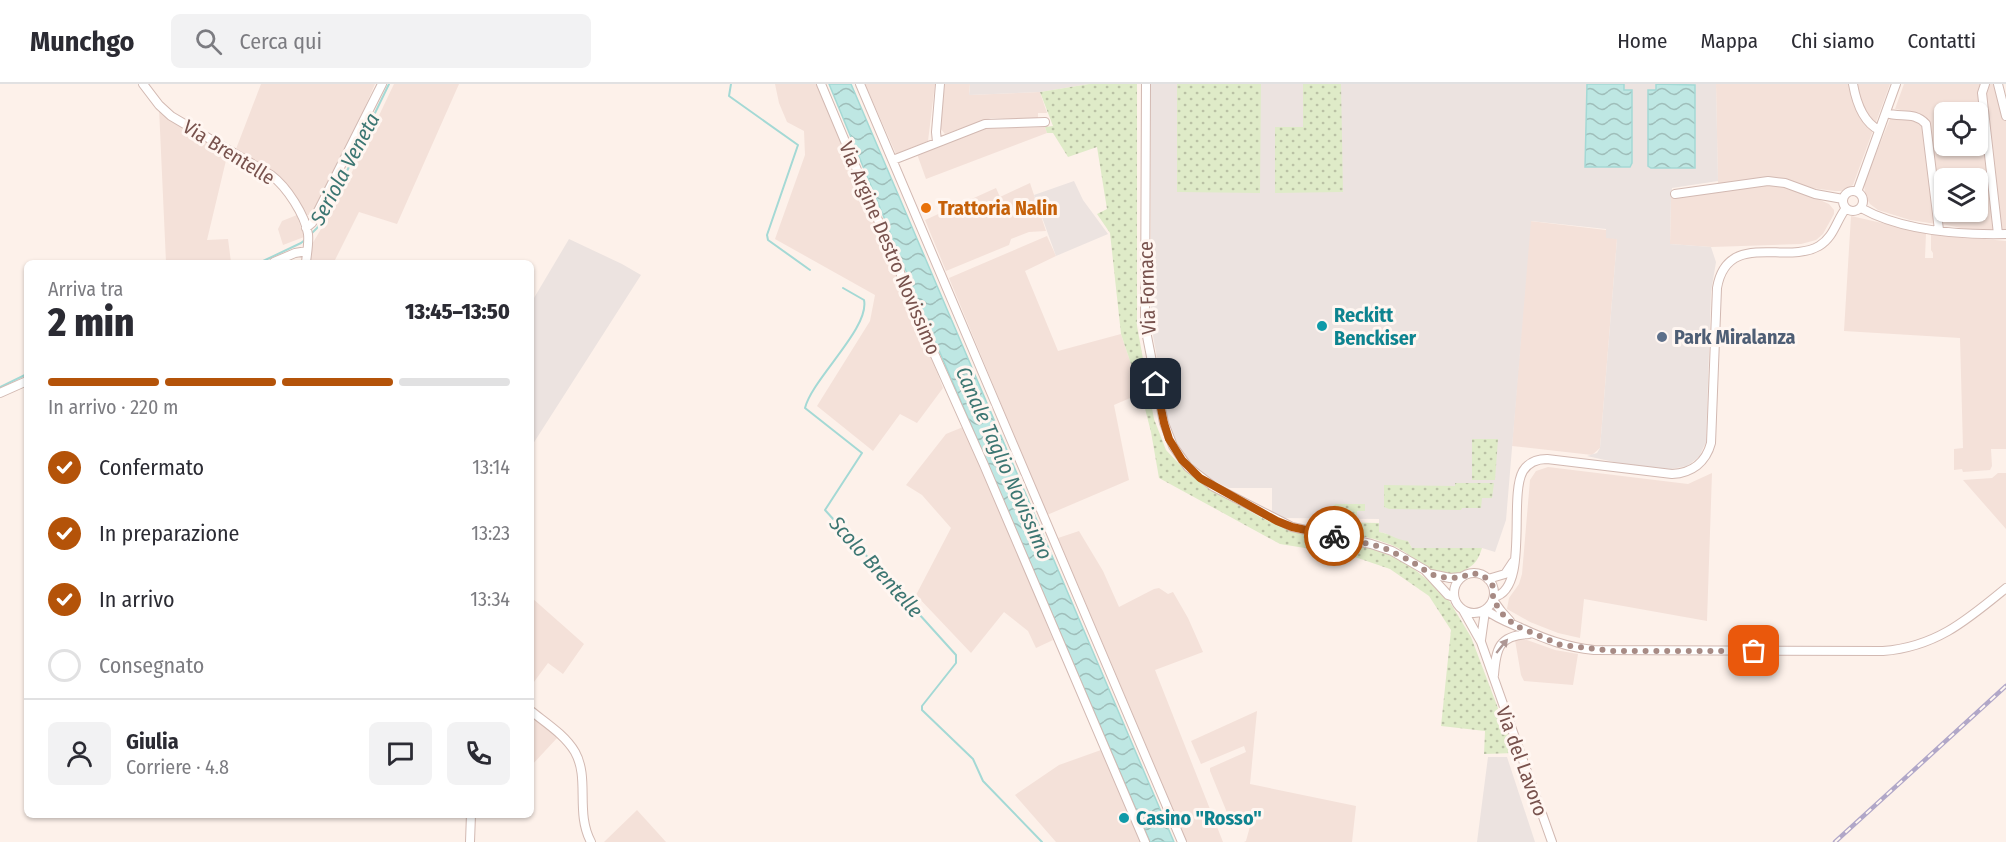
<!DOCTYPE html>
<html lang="it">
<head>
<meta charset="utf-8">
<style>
  body { margin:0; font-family:"Fira Sans Condensed",sans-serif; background:#f2f2f3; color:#2b2b33; height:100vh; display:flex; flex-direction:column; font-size:22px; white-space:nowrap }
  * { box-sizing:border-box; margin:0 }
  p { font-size:20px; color:#7c7c81 }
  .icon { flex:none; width:33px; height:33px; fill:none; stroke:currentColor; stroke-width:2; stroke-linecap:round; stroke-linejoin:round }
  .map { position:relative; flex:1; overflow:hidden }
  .side { position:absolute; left:24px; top:176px; width:510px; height:558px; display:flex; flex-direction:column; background:#fff; border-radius:9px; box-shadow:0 2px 4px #0004 }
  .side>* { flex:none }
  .buttons { position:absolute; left:1934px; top:18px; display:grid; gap:12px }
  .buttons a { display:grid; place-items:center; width:54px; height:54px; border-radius:9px; background:#fff; box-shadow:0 2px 4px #0004; font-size:30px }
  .pin { position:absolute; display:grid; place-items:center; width:51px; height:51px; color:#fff; margin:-26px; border-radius:12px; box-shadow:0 3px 9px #0006 }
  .courier { position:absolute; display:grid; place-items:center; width:60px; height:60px; margin:-30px; border:4px solid #b45309; border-radius:50%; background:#fff; color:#222; box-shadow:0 2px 8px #0007 }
  .headline em { font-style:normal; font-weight:800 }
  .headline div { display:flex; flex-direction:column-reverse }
  .headline { display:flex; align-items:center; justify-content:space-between; height:102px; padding:0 24px }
  h1 { font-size:39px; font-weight:800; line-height:45px }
  .bar { display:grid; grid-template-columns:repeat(4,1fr); gap:9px 6px; align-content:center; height:72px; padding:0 24px }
  .bar i { height:8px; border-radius:4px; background:#e1e1e2 }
  .bar .selected { background:#b45309 }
  .bar p { grid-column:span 4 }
  .line { display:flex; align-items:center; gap:15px; padding:0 24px; border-top:2px solid #e1e1e2 }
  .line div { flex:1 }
  .round { display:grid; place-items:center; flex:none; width:63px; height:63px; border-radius:9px; background:#f2f2f3 }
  ol { padding:0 24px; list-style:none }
  li { display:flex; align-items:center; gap:18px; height:66px }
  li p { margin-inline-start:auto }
  li .icon { padding:6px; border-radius:50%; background:#b45309; color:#fff; stroke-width:4 }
  li:last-child { color:#7c7c81 }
  li i { width:33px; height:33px; border:3px solid #e1e1e2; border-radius:50% }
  header { display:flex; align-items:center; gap:36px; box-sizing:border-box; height:84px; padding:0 30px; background:#fff; border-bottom:2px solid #e1e1e2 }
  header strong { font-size:28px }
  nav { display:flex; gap:33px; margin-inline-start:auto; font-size:21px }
  .search { width:420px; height:54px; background:#f2f2f3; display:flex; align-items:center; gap:15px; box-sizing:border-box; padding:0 21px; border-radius:9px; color:#7c7c81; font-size:22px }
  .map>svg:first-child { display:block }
  .residential { fill:#f4e1d9; fill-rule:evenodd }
  .industrial { fill:#ece3e0 }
  .grass { fill:url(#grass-dots) }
  .water { fill:url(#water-waves); stroke:#a4d9d5; stroke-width:1.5 }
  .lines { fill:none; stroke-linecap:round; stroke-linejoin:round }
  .stream { stroke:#a4d9d5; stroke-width:2 }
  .minor-casing { stroke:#d2b9b2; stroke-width:10 }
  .minor { stroke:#fff; stroke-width:8 }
  .rail-casing { stroke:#b1a7c8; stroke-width:4.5 }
  .rail { stroke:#fff6f1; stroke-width:2; stroke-dasharray:7; stroke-linecap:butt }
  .oneway { fill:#ae9794 }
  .done { stroke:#a78a84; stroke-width:6; stroke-dasharray:0 10.8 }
  .route { stroke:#b45309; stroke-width:8 }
  .food-dot { fill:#e8710a; stroke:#fff6f1; stroke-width:2 }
  .culture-dot { fill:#0f9aa8; stroke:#fff6f1; stroke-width:2 }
  .service-dot { fill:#5c6f8a; stroke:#fff6f1; stroke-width:2 }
  .labels { text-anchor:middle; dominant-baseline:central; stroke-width:6; stroke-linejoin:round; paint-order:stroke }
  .street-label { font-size:20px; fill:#78524d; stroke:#fff6f1 }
  .food-label { font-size:20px; font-weight:bold; fill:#c56008; stroke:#fff6f1; text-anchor:start }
  .culture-label { font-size:20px; font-weight:bold; fill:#0d838f; stroke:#fff6f1; text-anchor:start }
  .service-label { font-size:20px; font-weight:bold; fill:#4e5e75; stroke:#fff6f1; text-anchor:start }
  .water-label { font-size:21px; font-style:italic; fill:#3c7672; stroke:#fff6f1 }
</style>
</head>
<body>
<header>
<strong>Munchgo</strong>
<div class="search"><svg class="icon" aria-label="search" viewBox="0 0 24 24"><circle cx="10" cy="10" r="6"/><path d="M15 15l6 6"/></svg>Cerca qui</div>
<nav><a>Home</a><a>Mappa</a><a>Chi siamo</a><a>Contatti</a></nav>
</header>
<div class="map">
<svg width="2006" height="758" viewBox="0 0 2006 758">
  <defs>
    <pattern id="grass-dots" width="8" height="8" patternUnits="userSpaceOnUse" patternTransform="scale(1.5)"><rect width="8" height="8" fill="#dfebc8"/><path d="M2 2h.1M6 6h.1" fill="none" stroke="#bac1a5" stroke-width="1.8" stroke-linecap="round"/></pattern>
    <pattern id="water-waves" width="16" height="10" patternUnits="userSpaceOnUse" patternTransform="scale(1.5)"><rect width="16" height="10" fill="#bee7e3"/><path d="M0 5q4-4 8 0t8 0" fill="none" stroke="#9fbeba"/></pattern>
  </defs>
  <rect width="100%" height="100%" fill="#fdf1ea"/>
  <path class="residential" d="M261 0H375L349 60 312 131H304L287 101 275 89 236 65Z
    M394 0H459L397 140 359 128 334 178H309L311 162 341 111Z
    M775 0H817L920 244 943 304 917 339 900 330 873 367 817 322 870 237 875 211 775 155 805 71 804 47 787 38 779 19Z
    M865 0H935L928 57 896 70Z
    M945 0H970L969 11 1040 8 1047 29H1038V35L991 34 945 50 940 44Z
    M1716 0H1890L1853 101 1842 107H1835L1811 104 1782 97 1718 102Z
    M1904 0H1980L1995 146 1966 145 1942 140 1928 37 1918 29 1895 25ZM1944 28H1977V62H1944ZM1944 94H1977V128H1944Z
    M1989 0H1995L2006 34V146H2000L1985 3Z
    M159 24 228 68 207 156 228 155 231 178H166Z
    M1907 32 1923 39 1936 140 1910 136 1878 126 1870 120 1865 112 1864 99 1890 35Z
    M1045 43 1047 49 926 95 917 70 980 45Z
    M1030 99 1046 147 1029 148 1011 155 1009 161 946 187 925 136 996 104 1000 113Z
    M1761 100H1776L1797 106 1829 120 1834 126V130L1823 150 1816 156 1801 160 1711 163 1670 160 1671 113Z
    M297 131 304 153 283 161 278 145 282 137Z
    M1851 132 1926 149 1925 174H1933V169L1931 166V150L2006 157V365H1991L1992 382 1990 386 1963 388 1962 385 1954 386V365L1963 364 1960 254 1844 247Z
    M1530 137 1606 146 1617 155 1600 364 1592 371 1512 362Z
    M1047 152 1056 172 1025 187 1058 267 1121 250 1142 313 1137 311 1114 321 1129 396 1047 431 949 194Z
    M963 343 982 381 1053 556 1036 564 1028 547 1004 528 971 569 916 511 951 444 922 411 906 401 946 350Z
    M1548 383 1688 400 1712 389 1707 537 1584 515 1580 554 1558 549 1530 538 1507 525 1509 514 1519 500 1522 490 1530 396 1536 387Z
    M1998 389H2006V445L1963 396 1992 394Z
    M1079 447 1103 487 1119 523 1154 505 1159 504 1168 510 1173 508 1188 534 1203 568 1155 586 1223 758H1187L1058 454Z
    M532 514 584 560 563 590 548 579 531 602Z
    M1515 556H1527L1555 566 1578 570 1573 601 1524 597 1521 591Z
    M1257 627 1250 700 1356 722 1352 758H1244L1246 757 1252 735 1228 731 1210 687V684L1246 668 1244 662 1201 680 1191 657Z
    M531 631 558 653 531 682Z
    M1101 666 1142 758H1056L1015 711 1059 681Z
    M637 726 666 758H604Z"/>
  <path class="industrial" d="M970 0H1089L1040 8 969 11Z
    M1151 0H1716L1718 97 1672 104 1671 113 1670 160 1711 163 1716 178 1711 208 1706 358 1699 373 1687 382 1671 385 1623 380 1587 372 1597 369 1600 364 1617 155 1606 154V145L1531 137 1506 436 1495 468 1482 464H1412L1408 457H1397L1385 449 1379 448V435L1283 434 1272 427V404H1229L1209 395 1192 382 1174 358 1166 338 1167 327 1151 241Z
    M1074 97 1083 116 1108 150 1056 172 1034 111Z
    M569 155 622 180 641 191 531 363V219Z
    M1488 673H1507L1535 758H1477Z"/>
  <path class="grass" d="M1089 0H1137V242L1154 335 1166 366 1186 387 1210 406 1268 437 1289 446 1376 466 1391 472 1409 481 1445 510 1471 553 1515 669 1484 670 1485 647 1441 642 1451 546 1429 512 1390 485 1349 471 1280 460 1159 394 1151 348 1142 313 1121 250 1110 149 1097 130 1107 125 1097 63 1068 73 1053 49H1047L1045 43 1053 42 1040 8Z
    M1177 0H1261L1260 109 1177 108Z
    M1303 0H1341L1343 108 1275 109V43H1303Z
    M1472 355H1498L1495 396H1472Z
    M1455 399H1494L1492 414H1482L1481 424H1462L1461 426 1389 425 1384 423V401L1455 402Z
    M1336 420H1365V427H1357V434H1329L1331 423Z
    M1329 438 1379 439V448C1390 449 1395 456 1408 457L1412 464H1482C1478 477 1474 482 1461 488 1437 498 1418 475 1398 464 1378 454 1356 451 1334 447Z"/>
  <path class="water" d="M829 0H851L1174 758H1150L932 250Z
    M1587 0H1624V6H1632V79L1630 83H1585Z
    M1656 0 1695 1V84H1651L1648 82V6H1656Z"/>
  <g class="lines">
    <path class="stream" d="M731 0 729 12 798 61 767 151 768 156 810 186
      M310 151 317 144 333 116 389 0
      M261 178 301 159 306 155
      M843 204 864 216C870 244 812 295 805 324L862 369 825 426 956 571V579L922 622V626L973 675 983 697 1042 758
      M0 303 27 290"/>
    <defs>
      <path id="minor" d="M143 0 159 21 171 32 271 91C287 103 305 131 308 150 309 159 307 169 306 178
        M821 0 933 267 984 381 1145 758
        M860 0 1182 758
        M1146 0 1145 242 1164 339 1173 362 1188 383 1214 403 1292 443 1371 460 1392 467 1425 486 1448 511 1454 513
        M1853 0C1856 17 1863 38 1879 46
        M1985 0 1982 9 1998 150
        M1998 0 2006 32
        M1886 29C1901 34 1914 27 1926 40L1939 146
        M937 58 936 48 940 0
        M893 76 985 40 1045 38
        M1843 117a10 10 0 1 1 20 0a10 10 0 1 1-20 0Z
        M1857 108 1896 0
        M1675 110 1768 97 1785 99 1815 110 1843 115
        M1861 124C1902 147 1959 151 2006 150
        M306 144 312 139 382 0
        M274 178 295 169 307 167
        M0 309 27 297
        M1454 509a20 20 0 1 1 40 0a20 20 0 1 1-40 0Z
        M1431 490 1450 494 1461 493
        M1488 495 1505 490 1513 478
        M1494 513C1530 505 1508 413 1523 387 1528 379 1537 375 1547 375L1672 390C1692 389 1706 378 1711 359L1717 204C1727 146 1786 181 1819 162 1834 153 1836 137 1846 124
        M1493 516 1501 527 1510 537
        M1463 526 1481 558 1552 758
        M1486 526C1496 534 1507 538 1519 543 1544 555 1566 563 1594 566L1883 567C1936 563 1967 536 2006 504
        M1481 556 1485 527
        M1494 591C1496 564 1499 551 1529 550
        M531 627C546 639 565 651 575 668 590 695 575 728 591 758
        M470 758 471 730"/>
    </defs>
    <use href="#minor" class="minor-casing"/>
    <use href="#minor" class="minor"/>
    <defs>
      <path id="rail" d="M1835 758 2006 602"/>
    </defs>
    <use href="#rail" class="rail-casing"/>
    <use href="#rail" class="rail"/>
  </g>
  <defs><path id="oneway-solid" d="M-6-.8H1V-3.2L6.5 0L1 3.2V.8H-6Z" transform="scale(1.5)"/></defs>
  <use class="oneway" href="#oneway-solid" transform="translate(1502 562) rotate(-51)"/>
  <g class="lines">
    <path class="done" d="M1334 452 1382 463 1409 476 1431 490 1438 493 1458 494 1473 489 1484 492 1493 502V516L1504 532 1516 542 1561 561 1614 567H1754"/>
    <path class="route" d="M1156 300 1164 339 1169 355 1182 376 1200 394 1277 437 1292 443 1334 452"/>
  </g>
  <circle class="food-dot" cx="926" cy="124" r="6"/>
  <g class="culture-dot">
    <circle cx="1322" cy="242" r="6"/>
    <circle cx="1124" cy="734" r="6"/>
  </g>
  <circle class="service-dot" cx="1662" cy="253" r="6"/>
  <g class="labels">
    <g class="street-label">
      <text transform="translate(229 68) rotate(32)">Via Brentelle</text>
      <text transform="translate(890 164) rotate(67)">Via Argine Destro Novissimo</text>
      <text transform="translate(1147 204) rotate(-92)">Via Fornace</text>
      <text transform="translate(1522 677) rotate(70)">Via del Lavoro</text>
    </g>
    <g class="food-label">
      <text x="938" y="124">Trattoria Nalin</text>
    </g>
    <g class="culture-label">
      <text x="1334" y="231">Reckitt<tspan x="1334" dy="23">Benckiser</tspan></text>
      <text x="1136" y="734">Casino "Rosso"</text>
    </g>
    <g class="service-label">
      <text x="1674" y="253">Park Miralanza</text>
    </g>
    <g class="water-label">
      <text transform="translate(345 85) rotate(-62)">Seriola Veneta</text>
      <text transform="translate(1004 379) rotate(66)">Canale Taglio Novissimo</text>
      <text transform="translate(876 483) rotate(48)">Scolo Brentelle</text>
    </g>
  </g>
</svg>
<div class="buttons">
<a><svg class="icon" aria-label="locate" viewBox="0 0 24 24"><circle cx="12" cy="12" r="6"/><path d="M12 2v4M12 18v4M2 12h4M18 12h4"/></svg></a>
<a><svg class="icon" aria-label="layers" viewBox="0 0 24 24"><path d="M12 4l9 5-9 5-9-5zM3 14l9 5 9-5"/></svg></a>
</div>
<div class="pin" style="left:1754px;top:567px;background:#ea580c"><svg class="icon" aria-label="bag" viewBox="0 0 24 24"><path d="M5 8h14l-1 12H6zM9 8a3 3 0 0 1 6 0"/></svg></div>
<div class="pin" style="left:1156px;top:300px;background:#1f2937"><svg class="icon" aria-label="home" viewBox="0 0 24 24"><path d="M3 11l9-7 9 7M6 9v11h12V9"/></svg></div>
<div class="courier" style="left:1334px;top:452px"><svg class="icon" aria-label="bike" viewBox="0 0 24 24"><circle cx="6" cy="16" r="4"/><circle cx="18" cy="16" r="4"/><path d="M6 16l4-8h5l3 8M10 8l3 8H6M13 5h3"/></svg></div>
<section class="side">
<div class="headline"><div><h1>2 min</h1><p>Arriva tra</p></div><em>13:45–13:50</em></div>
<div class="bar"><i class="selected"></i><i class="selected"></i><i class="selected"></i><i></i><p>In arrivo · 220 m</p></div>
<ol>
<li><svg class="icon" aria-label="check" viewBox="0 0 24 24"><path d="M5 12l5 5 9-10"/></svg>Confermato<p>13:14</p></li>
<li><svg class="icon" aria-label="check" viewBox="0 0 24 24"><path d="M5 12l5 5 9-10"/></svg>In preparazione<p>13:23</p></li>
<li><svg class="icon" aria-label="check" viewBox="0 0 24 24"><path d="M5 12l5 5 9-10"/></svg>In arrivo<p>13:34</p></li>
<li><i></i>Consegnato</li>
</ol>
<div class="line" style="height:108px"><a class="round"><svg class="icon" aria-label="person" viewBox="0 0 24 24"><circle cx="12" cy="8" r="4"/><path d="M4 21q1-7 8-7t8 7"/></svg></a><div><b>Giulia</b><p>Corriere · 4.8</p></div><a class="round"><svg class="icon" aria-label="chat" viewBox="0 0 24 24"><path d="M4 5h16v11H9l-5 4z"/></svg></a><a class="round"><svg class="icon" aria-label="phone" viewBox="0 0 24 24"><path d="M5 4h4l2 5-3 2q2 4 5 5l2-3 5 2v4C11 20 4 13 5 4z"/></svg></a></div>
</section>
</div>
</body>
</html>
